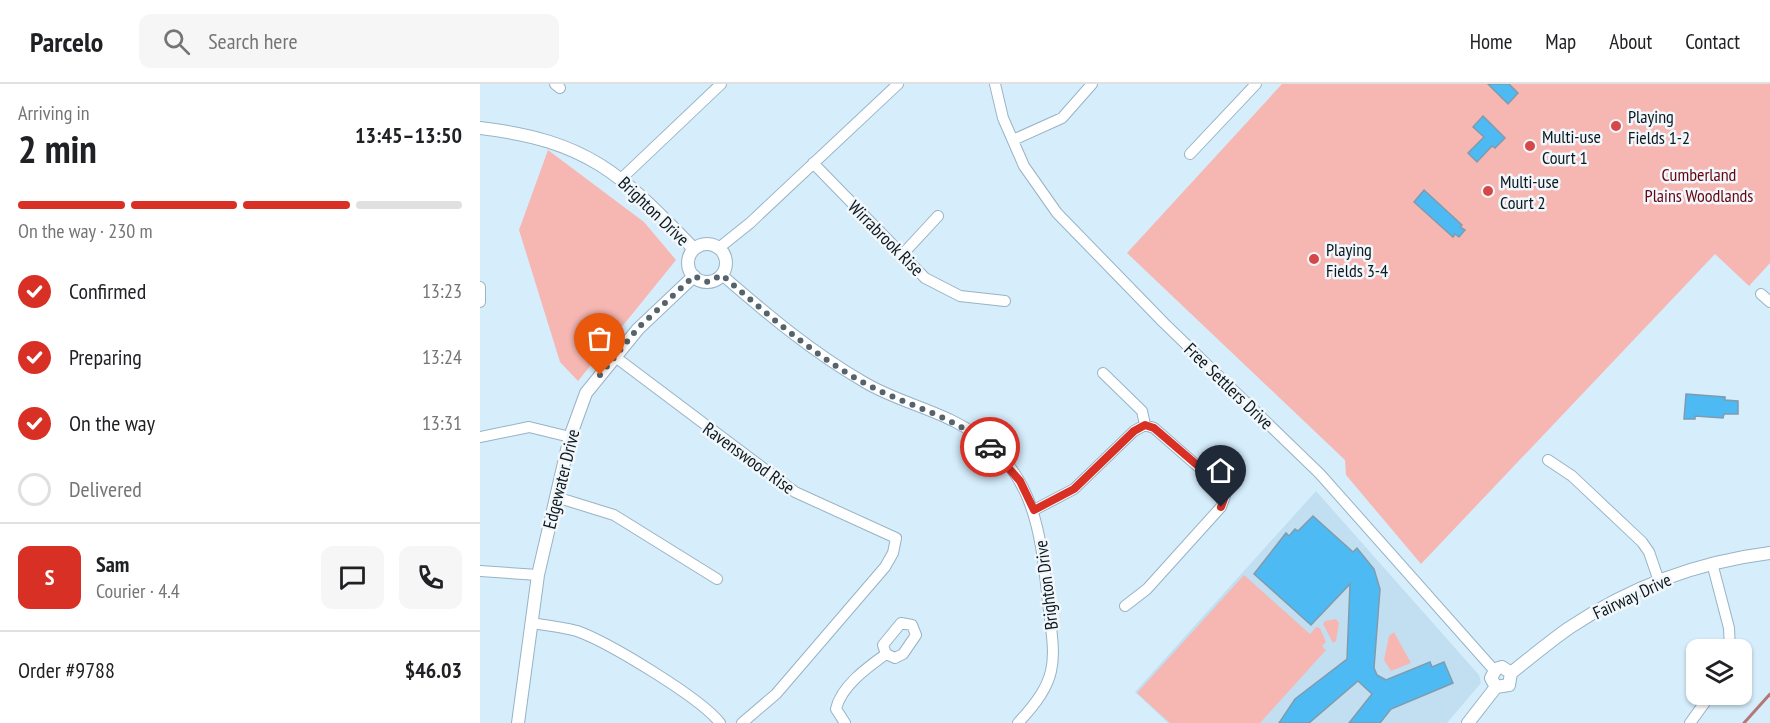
<!DOCTYPE html>
<html lang="en">
<head>
<meta charset="utf-8">
<style>
  body { margin:0; font-family:"PT Sans Narrow",sans-serif; background:#f6f6f6; color:#202124; height:100vh; display:flex; flex-direction:column; font-size:22px; white-space:nowrap }
  * { box-sizing:border-box; margin:0 }
  p { font-size:20px; color:#757577 }
  .icon { flex:none; width:33px; height:33px; fill:none; stroke:currentColor; stroke-width:2; stroke-linecap:round; stroke-linejoin:round }
  .map { position:relative; flex:1; overflow:hidden }
  .sheet { display:flex; flex-direction:column; background:#fff; width:480px }
  .sheet>* { flex:none }
  .buttons { position:absolute; left:1206px; top:555px; display:grid; gap:12px }
  .buttons a { display:grid; place-items:center; width:66px; height:66px; border-radius:12px; background:#fff; box-shadow:0 2px 4px #0004; font-size:30px }
  .pin { position:absolute; display:grid; place-items:center; width:51px; height:51px; color:#fff; margin:-62px -26px; border-radius:50% 50% 50% 0; rotate:-45deg; box-shadow:0 0 6px #0007 }
  .pin .icon { rotate:45deg }
  .courier { position:absolute; display:grid; place-items:center; width:60px; height:60px; margin:-30px; border:4px solid #d93025; border-radius:50%; background:#fff; color:#222; box-shadow:0 2px 8px #0007 }
  .overview em { font-style:normal; font-weight:800 }
  .overview div { display:flex; flex-direction:column-reverse }
  .overview { display:flex; align-items:center; justify-content:space-between; height:102px; padding:0 18px }
  h1 { font-size:39px; font-weight:800; line-height:45px }
  .bar { display:grid; grid-template-columns:repeat(4,1fr); gap:9px 6px; align-content:center; height:72px; padding:0 18px }
  .bar i { height:8px; border-radius:4px; background:#e0e0e0 }
  .bar .selected { background:#d93025 }
  .bar p { grid-column:span 4 }
  .line { display:flex; align-items:center; gap:15px; padding:0 18px; border-top:2px solid #e0e0e0 }
  .line div { flex:1 }
  .round { display:grid; place-items:center; flex:none; width:63px; height:63px; border-radius:12px; background:#f6f6f6 }
  ol { padding:0 18px; list-style:none }
  li { display:flex; align-items:center; gap:18px; height:66px }
  li p { margin-inline-start:auto }
  li .icon { padding:6px; border-radius:50%; background:#d93025; color:#fff; stroke-width:4 }
  li:last-child { color:#757577 }
  li i { width:33px; height:33px; border:3px solid #e0e0e0; border-radius:50% }
  header { display:flex; align-items:center; gap:36px; box-sizing:border-box; height:84px; padding:0 30px; background:#fff; border-bottom:2px solid #e0e0e0 }
  header strong { font-size:28px }
  nav { display:flex; gap:33px; margin-inline-start:auto; font-size:21px }
  .search { width:420px; height:54px; background:#f6f6f6; display:flex; align-items:center; gap:15px; box-sizing:border-box; padding:0 21px; border-radius:12px; color:#757577; font-size:22px }
  main { display:flex; flex:1; min-height:0 }
  .map>svg:first-child { display:block }
  .built { fill:#c2dff1 }
  .green { fill:#f6b7b2 }
  .lines { fill:none; stroke-linecap:round; stroke-linejoin:round }
  .stream { stroke:#b17876; stroke-width:3 }
  .building { fill:#4ebaf4; stroke:#7f9bac; stroke-width:1.5 }
  .minor-casing { stroke:#97b3c5; stroke-width:12 }
  .tertiary-casing { stroke:#97b3c5; stroke-width:14 }
  .minor { stroke:#fff; stroke-width:10 }
  .tertiary { stroke:#fff; stroke-width:12 }
  .done { stroke:#54636c; stroke-width:6; stroke-dasharray:0 10.8 }
  .route { stroke:#d93025; stroke-width:8 }
  .poi-dot { fill:#d64748; stroke:#f1f7fb; stroke-width:2 }
  .labels { text-anchor:middle; dominant-baseline:central; stroke-width:5; stroke-linejoin:round; paint-order:stroke }
  .poi-label { font-size:18px; fill:#0e191f; stroke:#f1f7fb; text-anchor:start }
  .park-label { font-size:18px; fill:#670611; stroke:#f1f7fb }
  .street-label { font-size:18px; fill:#0e191f; stroke:#f1f7fb }
</style>
</head>
<body>
<header>
<strong>Parcelo</strong>
<div class="search"><svg class="icon" aria-label="search" viewBox="0 0 24 24"><circle cx="10" cy="10" r="6"/><path d="M15 15l6 6"/></svg>Search here</div>
<nav><a>Home</a><a>Map</a><a>About</a><a>Contact</a></nav>
</header>
<main>
<section class="sheet">
<div class="overview"><div><h1>2 min</h1><p>Arriving in</p></div><em>13:45–13:50</em></div>
<div class="bar"><i class="selected"></i><i class="selected"></i><i class="selected"></i><i></i><p>On the way · 230 m</p></div>
<ol>
<li><svg class="icon" aria-label="check" viewBox="0 0 24 24"><path d="M5 12l5 5 9-10"/></svg>Confirmed<p>13:23</p></li>
<li><svg class="icon" aria-label="check" viewBox="0 0 24 24"><path d="M5 12l5 5 9-10"/></svg>Preparing<p>13:24</p></li>
<li><svg class="icon" aria-label="check" viewBox="0 0 24 24"><path d="M5 12l5 5 9-10"/></svg>On the way<p>13:31</p></li>
<li><i></i>Delivered</li>
</ol>
<div class="line" style="height:108px"><b class="round" style="background:#d93025;color:#fff">S</b><div><b>Sam</b><p>Courier · 4.4</p></div><a class="round"><svg class="icon" aria-label="chat" viewBox="0 0 24 24"><path d="M4 5h16v11H9l-5 4z"/></svg></a><a class="round"><svg class="icon" aria-label="phone" viewBox="0 0 24 24"><path d="M5 4h4l2 5-3 2q2 4 5 5l2-3 5 2v4C11 20 4 13 5 4z"/></svg></a></div>
<div class="line" style="height:78px"><div>Order #9788</div><b>$46.03</b></div>
</section>
<div class="map">
<svg width="1290" height="639" viewBox="0 0 1290 639">
  <rect width="100%" height="100%" fill="#d6edfc"/>
  <path class="built" d="M836 407 999 591 1001 599 967 639H688L655 608Z"/>
  <path class="green" d="M802 0H1290V179L1269 202 1235 170 941 480 866 391 865 376 647 169Z
    M68 66 164 138 196 176 98 297 80 278 39 146Z
    M764 491 830 550 836 543 840 544 846 558 842 562 846 566 780 639H690L657 609Z
    M856 535 859 539 856 557 853 559 843 540 845 537Z
    M914 548 931 579 911 587 904 576 909 552Z"/>
  <g class="lines">
    <path class="stream" d="M1264 639 1290 610"/>
  </g>
  <path class="building" d="M1008 0H1029L1038 9 1028 20Z
    M1003 32 1025 54 1015 64 1012 62 997 78 988 69 1004 53 993 43Z
    M944 106 982 141 980 143 985 146 979 153 975 150 973 153 934 118Z
    M1206 310 1245 313V316L1258 317V330H1244L1243 334 1215 332V335H1204Z
    M833 432 873 468 877 464 894 485 900 505 894 584 897 591 906 596 950 578 952 583 964 578 973 599 911 625 900 639H869L892 610 878 597 829 639H799L815 615 867 575 870 500 831 541 774 490 806 449 809 452 815 445 818 447Z"/>
  <g class="lines">
    <defs>
      <path id="minor" d="M75 0 80 4
        M515 0 523 34 544 82 577 129 684 239 840 390 1014 586
        M533 56 582 34 612 0
        M710 70 776 0
        M333 79 445 194 480 212 525 217
        M142 94 241 0
        M240 163 270 139 418 0
        M421 172 458 132
        M242 191C287 230 332 268 384 298 412 315 446 323 475 338 553 378 560 441 568 518 575 577 581 593 538 639
        M0 203V218
        M1281 210 1290 218
        M134 272 315 408 416 454 413 469 405 483 296 610 262 639
        M623 289 662 327 665 341
        M0 353 49 343 90 353
        M1068 376 1092 392 1162 458 1169 468 1179 497
        M76 413 134 431 237 495
        M554 426 594 405 654 347 665 341 674 344 738 400 745 412 741 423 667 505 645 522
        M1232 479 1249 544 1250 566
        M0 487 58 491
        M51 539C66 541 82 543 97 547 128 558 221 614 240 639
        M421 539 432 541 436 551 423 570 415 574 406 570 403 561Z
        M365 639 356 625C361 602 388 583 406 570
        M1210 639 1231 610"/>
      <path id="tertiary" d="M0 44C109 57 141 90 214 165
        M208 179a19 19 0 1 1 38 0a19 19 0 1 1-38 0Z
        M1031 589C1050 574 1069 558 1089 544 1149 504 1218 478 1290 469
        M1016 603 1011 594 1016 585 1022 583 1031 589
        M1016 603 1029 601 1031 589
        M38 639 58 491 90 353 106 309 158 245 214 192
        M988 639 1016 603"/>
    </defs>
    <use href="#minor" class="minor-casing"/>
    <use href="#tertiary" class="tertiary-casing"/>
    <use href="#minor" class="minor"/>
    <use href="#tertiary" class="tertiary"/>
  </g>
  <g class="lines">
    <path class="done" d="M120 291 158 244 214 192 228 198 242 191C287 230 332 270 384 299 426 322 473 331 510 363"/>
    <path class="route" d="M510 363 540 397 554 426 594 405 654 347 665 341 674 344 738 399 745 412 741 423"/>
  </g>
  <g class="poi-dot">
    <circle cx="1136" cy="42" r="6"/>
    <circle cx="1050" cy="62" r="6"/>
    <circle cx="1008" cy="107" r="6"/>
    <circle cx="834" cy="175" r="6"/>
  </g>
  <g class="labels">
    <g class="poi-label">
      <text x="1148" y="32">Playing<tspan x="1148" dy="21">Fields 1-2</tspan></text>
      <text x="1062" y="52">Multi-use<tspan x="1062" dy="21">Court 1</tspan></text>
      <text x="1020" y="97">Multi-use<tspan x="1020" dy="21">Court 2</tspan></text>
      <text x="846" y="165">Playing<tspan x="846" dy="21">Fields 3-4</tspan></text>
    </g>
    <g class="park-label">
      <text x="1219" y="90">Cumberland<tspan x="1219" dy="21">Plains Woodlands</tspan></text>
    </g>
    <g class="street-label">
      <text transform="translate(174 127) rotate(44)">Brighton Drive</text>
      <text transform="translate(406 154) rotate(45)">Wirrabrook Rise</text>
      <text transform="translate(749 302) rotate(44)">Free Settlers Drive</text>
      <text transform="translate(269 374) rotate(36)">Ravenswood Rise</text>
      <text transform="translate(81 395) rotate(-76)">Edgewater Drive</text>
      <text transform="translate(566 501) rotate(-97)">Brighton Drive</text>
      <text transform="translate(1152 512) rotate(-25)">Fairway Drive</text>
    </g>
  </g>
</svg>
<div class="buttons">
<a><svg class="icon" aria-label="layers" viewBox="0 0 24 24"><path d="M12 4l9 5-9 5-9-5zM3 14l9 5 9-5"/></svg></a>
</div>
<div class="pin" style="left:120px;top:291px;background:#ea580c"><svg class="icon" aria-label="bag" viewBox="0 0 24 24"><path d="M5 8h14l-1 12H6zM9 8a3 3 0 0 1 6 0"/></svg></div>
<div class="pin" style="left:741px;top:423px;background:#1f2937"><svg class="icon" aria-label="home" viewBox="0 0 24 24"><path d="M3 11l9-7 9 7M6 9v11h12V9"/></svg></div>
<div class="courier" style="left:510px;top:363px"><svg class="icon" aria-label="car" viewBox="0 0 24 24"><path d="M5 17H2v-5l4-1 3-4h7l3 4 3 1v5h-3M9 17h6M6 11h13"/><circle cx="7" cy="17" r="2"/><circle cx="17" cy="17" r="2"/></svg></div>
</div>
</main>
</body>
</html>
